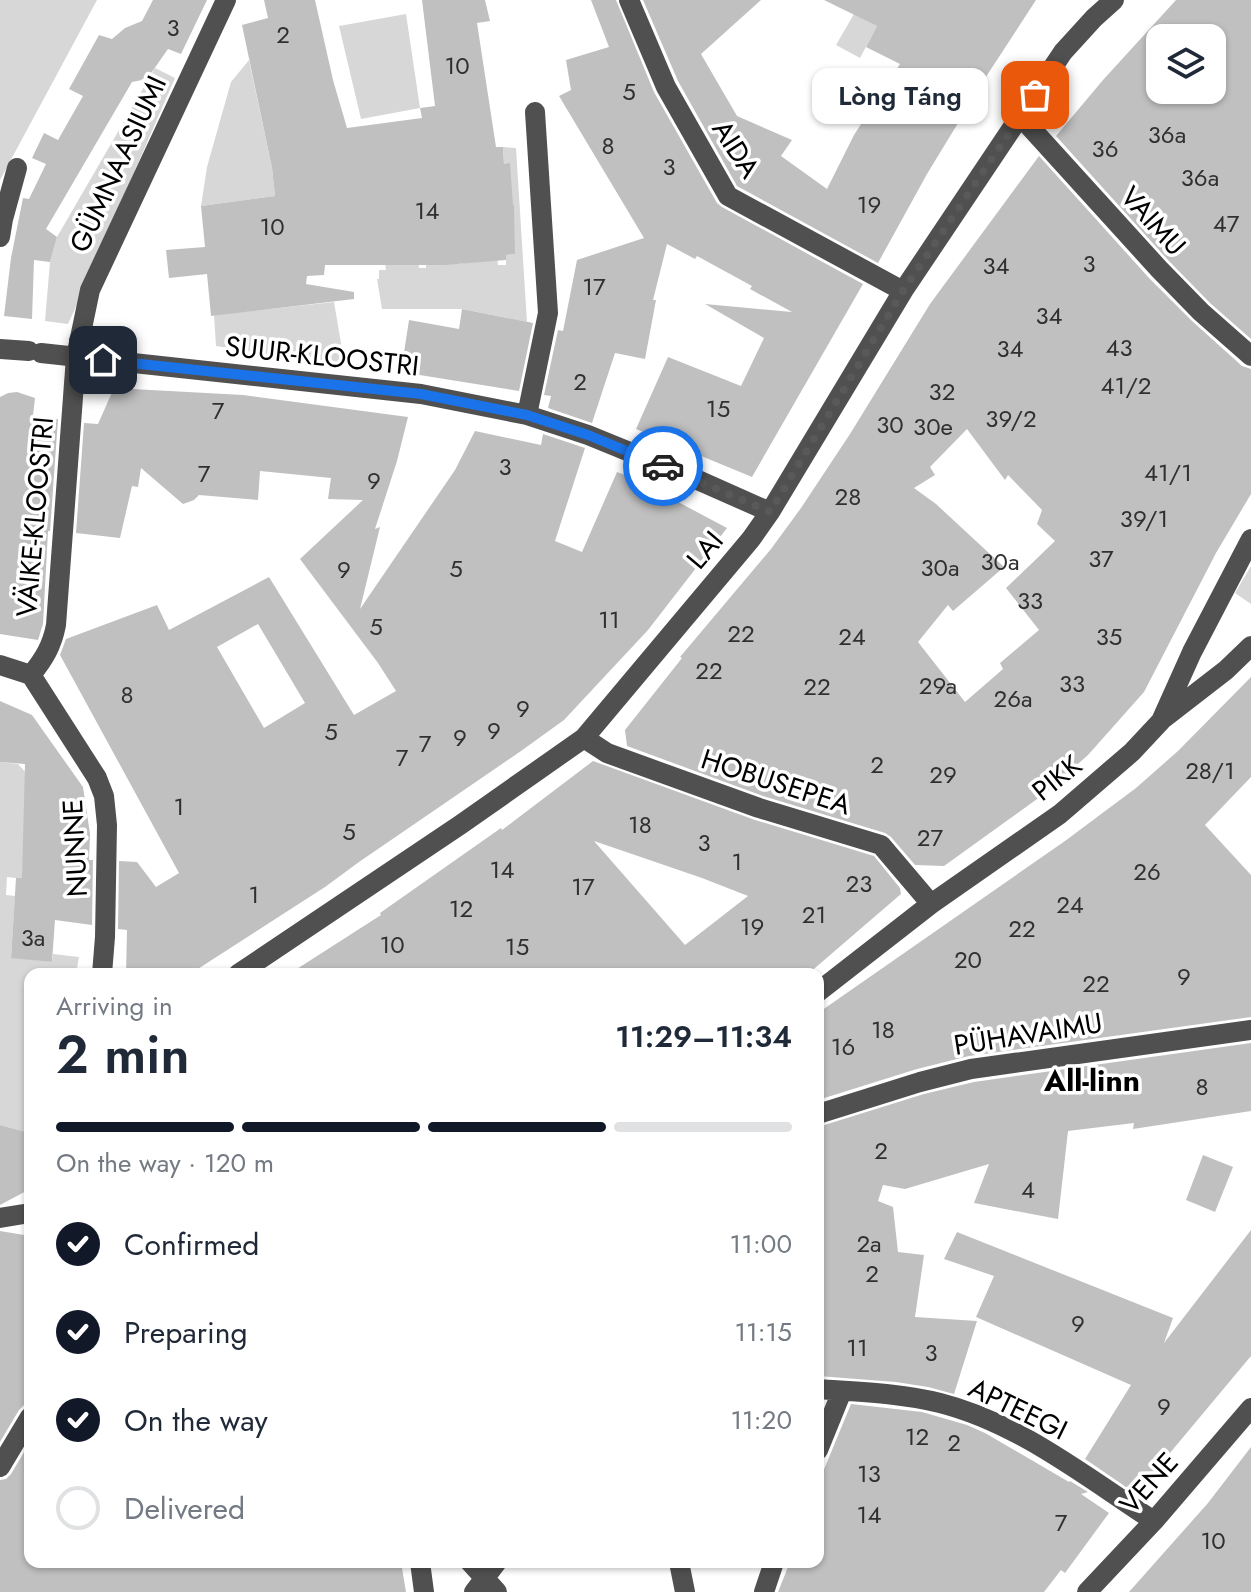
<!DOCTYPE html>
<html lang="en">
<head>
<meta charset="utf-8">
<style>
  body { margin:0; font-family:Jost,sans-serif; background:#f2f2f3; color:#1f2937; height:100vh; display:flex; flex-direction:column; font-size:30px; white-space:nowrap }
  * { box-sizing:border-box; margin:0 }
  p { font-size:26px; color:#747a83 }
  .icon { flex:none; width:44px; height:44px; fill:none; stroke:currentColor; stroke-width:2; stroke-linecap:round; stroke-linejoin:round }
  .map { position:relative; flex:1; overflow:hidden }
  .side { position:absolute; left:24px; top:968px; width:800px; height:600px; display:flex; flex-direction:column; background:#fff; border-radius:16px; box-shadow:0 2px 6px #0004 }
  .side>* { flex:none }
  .fabs { position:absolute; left:1146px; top:24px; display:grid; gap:16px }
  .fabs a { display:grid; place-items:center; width:80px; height:80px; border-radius:16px; background:#fff; box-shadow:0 2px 6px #0004; font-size:40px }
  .pin { position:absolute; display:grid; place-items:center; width:68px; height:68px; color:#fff; margin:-34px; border-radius:16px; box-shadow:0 4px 12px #0006 }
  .courier { position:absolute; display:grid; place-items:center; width:80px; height:80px; margin:-40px; border:6px solid #1a73e8; border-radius:50%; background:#fff; color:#222; box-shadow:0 2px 10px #0007 }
  .bubble { position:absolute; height:56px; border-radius:16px; background:#fff; box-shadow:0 2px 6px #0004; font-size:26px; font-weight:600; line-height:56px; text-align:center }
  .summary em { font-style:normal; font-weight:600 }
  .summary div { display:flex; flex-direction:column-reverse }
  .summary { display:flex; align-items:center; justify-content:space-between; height:136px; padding:0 32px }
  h1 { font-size:52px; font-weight:600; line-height:60px }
  .bar { display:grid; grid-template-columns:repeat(4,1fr); gap:12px 8px; align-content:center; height:96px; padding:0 32px }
  .bar i { height:10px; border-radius:6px; background:#e0e1e3 }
  .bar .active { background:#111827 }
  .bar p { grid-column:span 4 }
  ol { padding:0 32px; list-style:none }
  li { display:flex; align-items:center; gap:24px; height:88px }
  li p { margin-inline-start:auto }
  li .icon { padding:8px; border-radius:50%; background:#111827; color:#fff; stroke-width:4 }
  li:last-child { color:#747a83 }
  li i { width:44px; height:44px; border:4px solid #e0e1e3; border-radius:50% }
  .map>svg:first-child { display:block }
  .green { fill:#d7d7d7 }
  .building { fill:#c0c0c0; fill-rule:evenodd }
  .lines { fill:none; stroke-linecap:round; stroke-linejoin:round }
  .minor { stroke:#505050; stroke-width:20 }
  .done { stroke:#595959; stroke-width:8; stroke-dasharray:0 14.4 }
  .route { stroke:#1a73e8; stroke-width:10 }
  .labels { text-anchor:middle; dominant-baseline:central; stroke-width:7; stroke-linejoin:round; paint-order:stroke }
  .number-label { font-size:24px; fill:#303030 }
  .street-label { font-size:28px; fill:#000; stroke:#fff }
  .neighbourhood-label { font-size:30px; font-weight:bold; fill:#000; stroke:#fff }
</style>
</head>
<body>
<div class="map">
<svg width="1251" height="1592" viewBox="0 0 1251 1592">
  <rect width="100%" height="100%" fill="#fff"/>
  <path class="green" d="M0 0H97L0 180Z
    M406 14 420 108 361 119 339 26Z
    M854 14 877 26 860 58 836 45Z
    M249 60 272 168 275 196 201 206 207 167 231 82Z
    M155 68 175 78 74 311 68 324 45 321 50 262 57 237Z
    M503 147 516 148 527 322 462 309H382L377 279H379V270H386L385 262 418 260 419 268H426V259L460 264 497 256 498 265H506V255L515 254 510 246Z
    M334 302 345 367 216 346 214 315Z
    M1251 566V604L1235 593Z
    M0 762 18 764 35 783 34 880 7 877 6 895 15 896 11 957 52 962 53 954 79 957 76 974H30V1133L0 1125Z"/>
  <path class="building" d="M153 0H207L181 54 168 49 147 79 132 82 46 229 57 237 50 262 34 260 32 319 4 316 11 258 23 198 29 199 46 164 32 158 44 133 58 140 83 96 69 89 99 35 112 39 125 28 142 21Z
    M264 0H315L333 80 347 128 422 118 420 108 435 106 422 0H485L490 21 477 23 496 147H503L504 164 510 163 513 205H514L515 254 506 255V260L445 265H325L324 275 307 276 306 284 354 292V299L211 316 207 274 169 278 166 250 205 247 201 206 275 196 272 168 242 25 268 18Z
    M591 0H616L654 92 717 203 722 207 863 284 752 477 636 429 668 357 741 386 764 338 705 304 792 312 750 289 752 286 697 256 695 259 667 244 653 300H656L645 359 615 353 592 423 548 408 551 396 544 395 558 330 563 331 577 260 644 238 559 96 571 90 566 60 609 47Z
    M643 0H761L701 54 737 116 792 140 781 156 827 189 854 135 900 64 866 47 877 26 824 0H1036L965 109 966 110 927 174 878 263 737 186 678 81Z
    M1176 0H1251V339L1210 303 1168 260 1056 136 1103 80ZM1160 38H1212V90H1160Z
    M1039 156 1149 278 1192 321 1242 366 1251 369V494L1216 553 1144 692 1088 755 1044 794 944 866 915 865 891 837 885 833 763 796 627 746 625 730 682 658 680 657 771 549 801 508 850 434 930 304ZM967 429 1005 480 1008 475 1042 510 1037 524 1055 541 1006 588 1039 630 1000 663 1003 669 965 702 918 642 948 605 953 611 1004 567 936 504 914 488 935 475 930 467Z
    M462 309 533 323 519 391 401 372 409 320 459 329Z
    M114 388 243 395 408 417 397 461 375 529 380 527 360 609 455 470 475 431 541 445 543 434 585 448 555 541 582 552 617 472 633 478 727 528 648 630 564 720 521 751 359 862 325 887 190 974H126L127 930 118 929 119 861 137 862 156 887 179 873 60 655 66 639 157 605 169 630 269 577 354 715 396 691 378 663 300 559 363 500 328 499 331 478 260 471 258 500 199 495 194 500 183 504 141 468 138 487 132 486 120 538 76 533 84 423 98 424ZM258 624 305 703 264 728 217 647Z
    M17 392 35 398 33 416 58 419 50 531H48L43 624 38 640 0 634V397L8 393Z
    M1251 677V777L1205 825 1251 875V1017L969 1056 917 1069 818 1100V1013L1065 841 1136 788 1178 751Z
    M0 701 32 715 83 787 90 834 89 860H93L92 925 55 920 52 962 11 958 16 878H22L25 764 0 762Z
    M593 761 755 820 874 856 900 888 901 894 808 974H289L381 915 380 913 501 828 502 830ZM594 841 702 878 748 896 685 945Z
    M1251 1043V1111L1133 1129 1134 1123 1068 1131 1058 1219 974 1203 989 1164 905 1189 883 1185 878 1201 893 1207 898 1252 924 1255 915 1317 977 1321 954 1394 928 1387 896 1382 818 1376V1127L924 1094 974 1082Z
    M0 1125 30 1133V1189L0 1205Z
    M1203 1155 1233 1167 1215 1212 1186 1200Z
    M1251 1230V1356L1144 1484 1126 1487 1085 1459 1131 1385 976 1317 994 1276 944 1259 957 1232 1173 1318 1164 1343Z
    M0 1231 30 1236V1404L24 1405 19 1410 0 1442Z
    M851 1404 922 1412 967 1425 985 1433 1069 1482 1070 1481 1088 1492 1081 1494 1109 1513 1065 1573 1061 1570 1044 1592H778L790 1562H818V1484Z
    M30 1442V1562H39L38 1567 81 1565 94 1562H401L406 1592H0V1480L6 1479 11 1474Z
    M1251 1447V1592H1129L1208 1503Z"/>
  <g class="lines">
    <path class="minor" d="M629 0 666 87 728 196 903 291
      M1020 116 1159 269 1201 312 1251 356
      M0 237 3 219 17 168
      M0 349 29 351
      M41 353 421 394 527 415 588 435 691 477 770 512
      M527 415 548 313 535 112
      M0 665 31 675 97 778 104 796 107 825 105 937 102 974
      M31 675C44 659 52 646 56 625L76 357 90 290 226 0
      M1164 718 1226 670 1251 646
      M584 738 607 753 759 808 881 845 931 904
      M238 974 460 825 584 738 751 539 770 512 903 291 1063 52 1094 18 1114 0
      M818 992 931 904 1060 814 1132 752 1161 721 1192 652 1251 539
      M818 1114 920 1082 971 1069 1251 1030
      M0 1218 30 1213
      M818 1389C859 1392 900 1393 940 1403 1019 1423 1086 1477 1154 1521
      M818 1450 842 1391
      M0 1467 30 1417
      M420 1562 424 1592
      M470 1562 497 1592
      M679 1562 685 1592
      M474 1592 497 1562
      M764 1592 774 1562
      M1087 1592 1154 1521 1251 1408"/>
  </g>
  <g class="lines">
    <path class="done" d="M663 466 770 512 903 291 1035 95"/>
    <path class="route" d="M103 360 421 394 527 415 588 435 663 466"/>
  </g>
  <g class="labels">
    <g class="number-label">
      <text x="173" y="27">3</text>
      <text x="283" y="34">2</text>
      <text x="457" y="65">10</text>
      <text x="629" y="91">5</text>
      <text x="1167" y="134">36a</text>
      <text x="608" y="145">8</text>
      <text x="1105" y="148">36</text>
      <text x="669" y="166">3</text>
      <text x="1200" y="177">36a</text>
      <text x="869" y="204">19</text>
      <text x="427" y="210">14</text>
      <text x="1226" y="223">47</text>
      <text x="272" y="226">10</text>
      <text x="1089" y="263">3</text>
      <text x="996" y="265">34</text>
      <text x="594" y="286">17</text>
      <text x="1049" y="315">34</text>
      <text x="1119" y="347">43</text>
      <text x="1010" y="348">34</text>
      <text x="580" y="381">2</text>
      <text x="1126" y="385">41/2</text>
      <text x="942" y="391">32</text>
      <text x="718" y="408">15</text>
      <text x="218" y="410">7</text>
      <text x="1011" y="418">39/2</text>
      <text x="890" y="424">30</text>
      <text x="933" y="426">30e</text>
      <text x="505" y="466">3</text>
      <text x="1168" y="472">41/1</text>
      <text x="204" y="473">7</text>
      <text x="374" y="480">9</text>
      <text x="848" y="496">28</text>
      <text x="1144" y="518">39/1</text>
      <text x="1101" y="558">37</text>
      <text x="1000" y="561">30a</text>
      <text x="940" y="567">30a</text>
      <text x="456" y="568">5</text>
      <text x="344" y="569">9</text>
      <text x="1030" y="600">33</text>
      <text x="609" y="619">11</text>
      <text x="376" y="626">5</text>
      <text x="741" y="633">22</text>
      <text x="852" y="636">24</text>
      <text x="1109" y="636">35</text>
      <text x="709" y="670">22</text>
      <text x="1072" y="683">33</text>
      <text x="938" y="685">29a</text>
      <text x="817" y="686">22</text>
      <text x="127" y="694">8</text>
      <text x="1013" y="698">26a</text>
      <text x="523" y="708">9</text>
      <text x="494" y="730">9</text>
      <text x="331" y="731">5</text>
      <text x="460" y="737">9</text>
      <text x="425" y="743">7</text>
      <text x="402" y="757">7</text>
      <text x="877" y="764">2</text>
      <text x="1210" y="770">28/1</text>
      <text x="943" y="774">29</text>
      <text x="179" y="806">1</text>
      <text x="640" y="824">18</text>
      <text x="349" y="831">5</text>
      <text x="930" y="837">27</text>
      <text x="704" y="842">3</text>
      <text x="737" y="861">1</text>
      <text x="502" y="869">14</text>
      <text x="1147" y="871">26</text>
      <text x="859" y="883">23</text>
      <text x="583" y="886">17</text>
      <text x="254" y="894">1</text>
      <text x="1070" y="904">24</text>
      <text x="461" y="908">12</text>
      <text x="814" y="914">21</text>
      <text x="752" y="926">19</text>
      <text x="1022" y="928">22</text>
      <text x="33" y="937">3a</text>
      <text x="392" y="944">10</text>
      <text x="517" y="946">15</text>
      <text x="968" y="959">20</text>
      <text x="1184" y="976">9</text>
      <text x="1096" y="983">22</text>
      <text x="883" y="1029">18</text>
      <text x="843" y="1046">16</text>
      <text x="1202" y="1086">8</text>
      <text x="881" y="1150">2</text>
      <text x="1028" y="1189">4</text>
      <text x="869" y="1243">2a</text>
      <text x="872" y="1273">2</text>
      <text x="1078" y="1323">9</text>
      <text x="857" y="1347">11</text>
      <text x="931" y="1352">3</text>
      <text x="1164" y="1406">9</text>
      <text x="917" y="1436">12</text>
      <text x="954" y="1442">2</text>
      <text x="869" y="1473">13</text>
      <text x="869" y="1514">14</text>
      <text x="1061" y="1522">7</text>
      <text x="1213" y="1540">10</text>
    </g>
    <g class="street-label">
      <text transform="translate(736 149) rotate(57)">AIDA</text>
      <text transform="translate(118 164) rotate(-65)">GÜMNAASIUMI</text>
      <text transform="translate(1153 221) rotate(48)">VAIMU</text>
      <text transform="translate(322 356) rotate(6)">SUUR-KLOOSTRI</text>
      <text transform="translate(35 517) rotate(-85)">VÄIKE-KLOOSTRI</text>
      <text transform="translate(705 550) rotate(-50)">LAI</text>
      <text transform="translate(1057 778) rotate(-39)">PIKK</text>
      <text transform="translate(776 782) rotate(18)">HOBUSEPEA</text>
      <text transform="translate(75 848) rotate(-93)">NUNNE</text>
      <text transform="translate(1028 1034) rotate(-9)">PÜHAVAIMU</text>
      <text transform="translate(1018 1409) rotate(26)">APTEEGI</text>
      <text transform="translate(1149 1483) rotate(-48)">VENE</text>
    </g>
    <g class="neighbourhood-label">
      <text x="1092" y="1080">All-linn</text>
    </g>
  </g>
</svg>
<div class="fabs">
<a><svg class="icon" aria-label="layers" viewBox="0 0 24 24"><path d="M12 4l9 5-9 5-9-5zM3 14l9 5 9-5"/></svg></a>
</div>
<div class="pin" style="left:1035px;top:95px;background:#ea580c"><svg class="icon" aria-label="bag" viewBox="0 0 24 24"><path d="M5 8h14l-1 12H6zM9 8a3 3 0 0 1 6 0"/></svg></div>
<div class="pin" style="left:103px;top:360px;background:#1f2937"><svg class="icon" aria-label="home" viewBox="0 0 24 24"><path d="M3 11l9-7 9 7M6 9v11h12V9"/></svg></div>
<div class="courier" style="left:663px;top:466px"><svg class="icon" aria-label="car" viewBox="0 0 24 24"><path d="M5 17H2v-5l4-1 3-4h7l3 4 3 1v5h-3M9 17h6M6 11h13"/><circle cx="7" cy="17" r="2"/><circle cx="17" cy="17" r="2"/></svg></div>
<div class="bubble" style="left:812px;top:68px;width:176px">Lòng Táng</div>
<section class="side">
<div class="summary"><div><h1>2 min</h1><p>Arriving in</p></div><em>11:29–11:34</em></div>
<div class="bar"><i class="active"></i><i class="active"></i><i class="active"></i><i></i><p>On the way · 120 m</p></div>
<ol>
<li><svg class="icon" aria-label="check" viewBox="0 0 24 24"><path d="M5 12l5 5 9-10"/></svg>Confirmed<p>11:00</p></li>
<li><svg class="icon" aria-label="check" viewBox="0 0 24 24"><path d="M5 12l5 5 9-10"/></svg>Preparing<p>11:15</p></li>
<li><svg class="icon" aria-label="check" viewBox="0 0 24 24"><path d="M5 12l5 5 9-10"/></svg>On the way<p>11:20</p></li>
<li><i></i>Delivered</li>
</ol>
</section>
</div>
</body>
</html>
